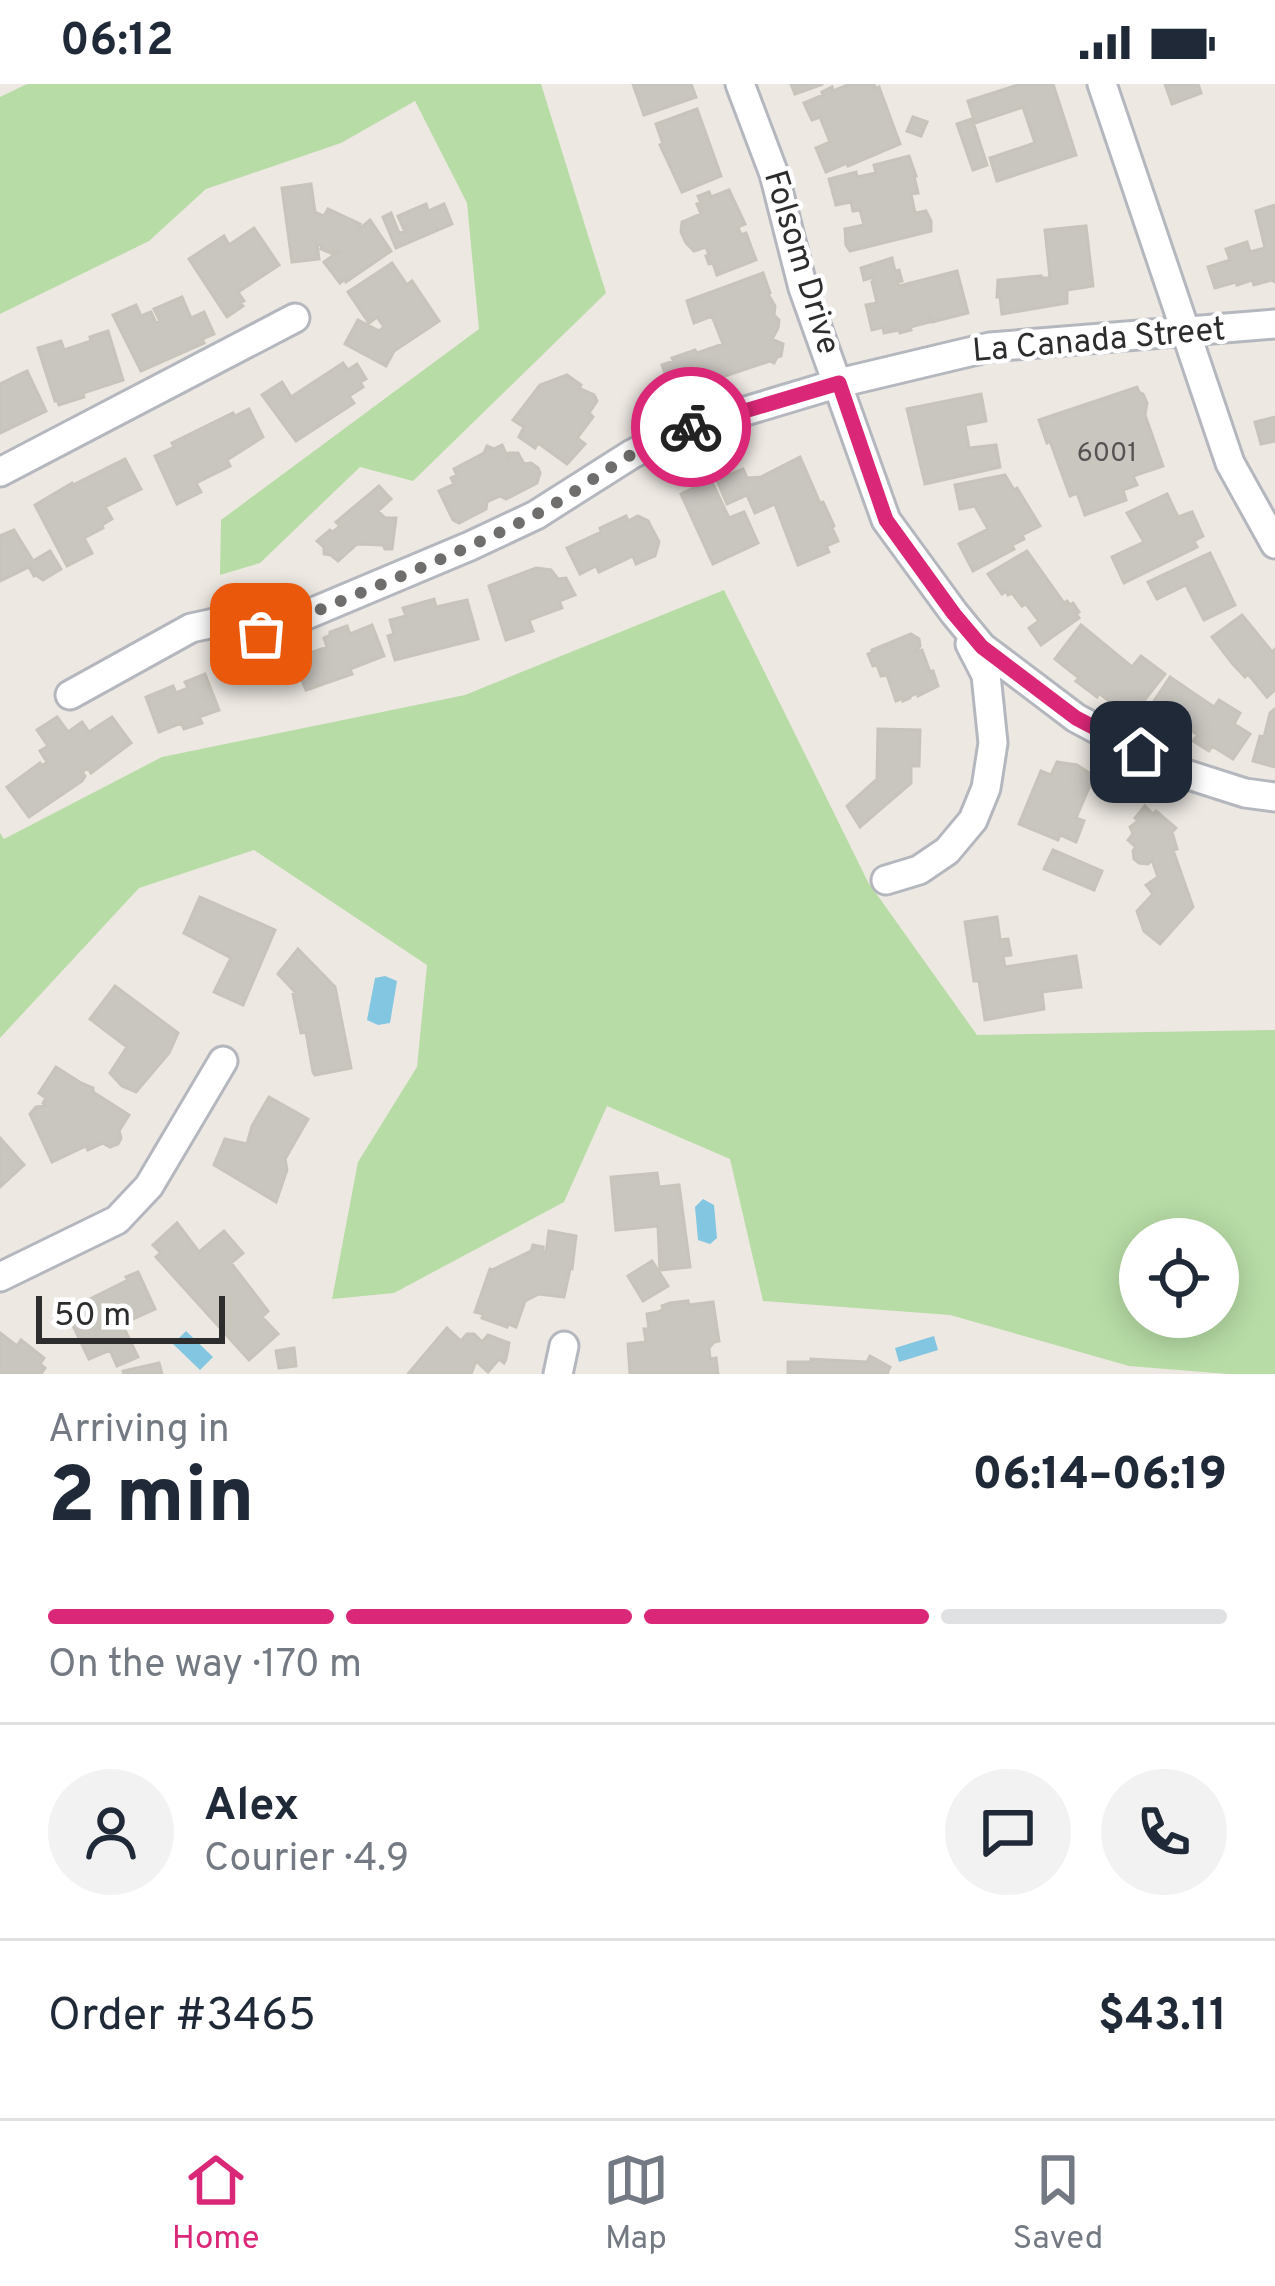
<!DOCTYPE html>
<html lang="en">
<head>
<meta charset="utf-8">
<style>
  body { margin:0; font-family:Overpass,sans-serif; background:#f2f2f3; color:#1f2937; height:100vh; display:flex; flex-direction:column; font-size:45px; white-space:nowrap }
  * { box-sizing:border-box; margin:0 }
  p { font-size:39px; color:#747a83 }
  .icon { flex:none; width:66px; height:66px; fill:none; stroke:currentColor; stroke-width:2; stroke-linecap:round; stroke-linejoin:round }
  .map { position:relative; height:1290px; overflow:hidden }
  .details { display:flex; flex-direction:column; background:#fff; flex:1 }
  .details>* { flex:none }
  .tools { position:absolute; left:1119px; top:1134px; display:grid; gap:24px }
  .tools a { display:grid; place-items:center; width:120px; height:120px; border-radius:50%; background:#fff; box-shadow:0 6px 30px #0003; font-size:60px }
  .scale { position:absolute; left:36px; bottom:30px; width:189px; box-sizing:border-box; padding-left:12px; border:6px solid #2d2d2d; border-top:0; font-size:33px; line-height:42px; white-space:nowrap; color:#2d2d2d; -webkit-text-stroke:9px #fff; paint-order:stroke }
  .pin { position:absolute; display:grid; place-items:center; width:102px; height:102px; color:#fff; margin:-51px; border-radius:24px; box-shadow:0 6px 18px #0006 }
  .courier { position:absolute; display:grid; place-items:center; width:120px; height:120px; margin:-60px; border:9px solid #db2777; border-radius:50%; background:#fff; color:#222; box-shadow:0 3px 15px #0007 }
  .head em { font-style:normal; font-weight:800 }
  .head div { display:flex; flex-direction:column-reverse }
  .head { display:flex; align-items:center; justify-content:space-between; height:204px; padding:0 48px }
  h1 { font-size:78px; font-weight:800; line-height:90px }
  .bar { display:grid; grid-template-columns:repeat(4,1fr); gap:18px 12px; align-content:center; height:144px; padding:0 48px }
  .bar i { height:15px; border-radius:9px; background:#e0e1e3 }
  .bar .active { background:#db2777 }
  .bar p { grid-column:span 4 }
  .line { display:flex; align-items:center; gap:30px; padding:0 48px; border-top:3px solid #e0e1e3 }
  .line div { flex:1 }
  .round { display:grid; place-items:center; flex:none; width:126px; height:126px; border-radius:63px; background:#f2f2f3 }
  .status { display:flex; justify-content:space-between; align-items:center; height:84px; padding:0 60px; background:#fff; direction:ltr }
  .status svg { height:33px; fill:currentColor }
  .menu { display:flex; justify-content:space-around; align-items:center; height:168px; border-top:3px solid #e0e1e3; background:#fff; font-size:33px; color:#747a83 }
  .menu a { display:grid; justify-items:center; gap:6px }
  .menu .active { color:#db2777 }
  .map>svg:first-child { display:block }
  .green { fill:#b7dca5; fill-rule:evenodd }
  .water { fill:#82c6e1 }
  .building { fill:#c9c6c0; stroke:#c8c4bb; stroke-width:3 }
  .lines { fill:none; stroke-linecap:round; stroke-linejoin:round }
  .minor-casing { stroke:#b5b7bf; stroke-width:33 }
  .minor { stroke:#fff; stroke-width:27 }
  .done { stroke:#706e6c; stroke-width:12; stroke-dasharray:0 21.6 }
  .route { stroke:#db2777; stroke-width:15 }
  .labels { text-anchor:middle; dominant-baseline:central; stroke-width:9; stroke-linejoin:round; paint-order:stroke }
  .number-label { font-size:27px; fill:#545352 }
  .street-label { font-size:33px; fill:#2d2d2d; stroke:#fff }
</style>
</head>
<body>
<div class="status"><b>06:12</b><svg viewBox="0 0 49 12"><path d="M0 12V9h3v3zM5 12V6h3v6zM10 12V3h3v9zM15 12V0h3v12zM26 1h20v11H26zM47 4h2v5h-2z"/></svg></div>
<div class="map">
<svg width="1275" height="1290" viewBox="0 0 1275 1290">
  <rect width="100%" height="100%" fill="#ede8e2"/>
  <path class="green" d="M27 0H541L606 209 413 397 360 383 260 479 220 491 221 436 479 245 467 119 415 17 341 59 206 105 149 157 0 230V13Z
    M724 506 868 798 977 951 1275 946V1290H1228L1129 1282 950 1231 763 1217 730 1075 607 1022 564 1118 394 1209 332 1215 358 1078 417 983 427 881 254 766 139 804 0 954V749L4 755 162 673 465 611ZM1218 1155V1233H1140V1155Z"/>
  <path class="water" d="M385 892 397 897 390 939 378 941 367 936 375 894Z
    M703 1115 714 1121 717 1154 710 1160 698 1156 695 1123Z
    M186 1247 213 1273 200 1286 173 1260Z
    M934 1252 938 1266 899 1278 895 1264Z"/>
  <path class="building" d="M633 0H691L696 13 644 31Z
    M791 0H823L795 10Z
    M850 0H874L876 5 879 3 900 60 848 82 847 79 826 88 816 64 830 58 820 33 812 36 804 19 823 11 822 8 832 3 833 7Z
    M1021 0H1053L1076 71 997 97 990 74 1035 59 1023 23 975 39 968 17Z
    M1165 0H1198L1201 9 1172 20Z
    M697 25 721 92 682 108 660 61 663 60 656 40Z
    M913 33 927 38 921 52 907 47Z
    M972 35 987 81 973 86 957 40Z
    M909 72 916 92H914L918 109 911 110 915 129 926 127 931 137V147L850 167 846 161 845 145 864 141 860 126 853 127 851 118 836 121 829 95 856 88 857 93 876 89 874 81Z
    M311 100 315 128 324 132 328 125 360 140 357 147 370 136 391 167 346 198 345 195 340 199 324 178 338 168 334 167 333 170 321 165 322 162 317 160 319 175 292 178 282 104Z
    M729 106 745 140 738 143 741 151 746 149 756 176 717 191 713 179 709 180 706 172 709 171 706 163 694 167 686 159 681 148 682 138 701 130 697 120 701 119 698 112 709 108 711 113Z
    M426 120 428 127 444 120 452 140 396 164 383 133 391 129 399 149 405 148 398 132Z
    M1275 121V198L1272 196 1254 201 1252 196 1237 201 1236 198 1215 204 1208 183 1230 176 1226 165 1247 158 1250 168 1265 164 1256 127Z
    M1086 142 1093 202 1067 206V219L1002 230 1000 213H997L998 196 1041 192V194H1050L1045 146Z
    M254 144 279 181 238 208 244 217 240 219 243 222 227 233 189 175 224 152 229 161Z
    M892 174 895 187 899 186 902 197 898 198 899 202 957 187 968 229 932 238 928 232 930 238 910 243 911 246 900 249 899 246 884 249 883 243 872 246 866 221 877 219 872 198H874L873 193 864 196 861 184Z
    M392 179 407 201 412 197 439 237 394 267 386 282 345 260 358 236 379 247 384 243 377 233 369 239 348 208Z
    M763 189 770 209 768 210 775 222 774 231 779 236 778 244 772 255 783 260 781 272 777 273 774 279 770 277 722 293 723 298 707 304 705 299 673 311 662 281 674 277 672 274 695 266 697 269 723 260 712 232 694 239 687 217Z
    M182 213 191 234 204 228 214 250 202 255 204 259 141 287 113 231 136 221 141 232 151 228 156 239 160 237 154 225Z
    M108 247 123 296 83 309 84 313 59 321 57 316 55 317 38 264 61 257 64 266 91 257 90 253Z
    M343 279 348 286 357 280 366 295 360 298 363 303 349 312 354 319 296 357 262 311 282 298 291 313Z
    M27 287 46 327 0 349V300Z
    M567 291 581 301 579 304 594 311 597 317 589 329 593 333 577 354 585 360 567 380 538 359 535 364 519 353 524 343 513 336 540 301Z
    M1137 303 1139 308 1143 310 1147 319 1145 331 1163 382 1133 392 1137 401 1123 406 1126 416 1085 431 1077 409 1070 412 1050 357 1047 359 1039 336Z
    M981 310 986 337 965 341 969 364 996 361 1000 383 925 400 907 325Z
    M249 325 263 353 227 376 230 382 196 399 201 408 177 420 155 372 174 363 172 359 233 329 235 332Z
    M1275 333V357L1261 360 1255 338Z
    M502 361 508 374 509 369H518L524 380 531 379 538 384 540 389 537 399 506 415 500 412 487 418 486 425 459 439 453 436 439 407 454 400 451 394 457 391 454 385 484 369 487 362 494 365Z
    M800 373 820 419 823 418 834 442 832 444 838 457 826 462 829 468 798 481 775 420 755 429 747 411 727 420 717 396 743 385 747 394 761 393Z
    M125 375 141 405 105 423 112 435 102 441 103 444 84 454 92 469 67 482 35 421 72 399 73 401Z
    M1005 391 1014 406 1017 404 1040 442 1022 451 1024 455 1012 461 1014 465 973 487 959 460 988 445 975 422 960 425 955 401Z
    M711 396 729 434 744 428 758 459 713 480 681 410Z
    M379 402 391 415 378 427 385 434H396L392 465H385L383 461 357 460 338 477 331 471 324 470V463L317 457 330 446 333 448 340 442 336 438Z
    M1167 410 1178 433 1192 428 1203 452 1194 457 1197 463 1124 499 1112 473 1144 458 1127 429Z
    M626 432 628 437 638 432 648 437 659 458 655 472 636 480 633 472 599 488 596 482 580 490 567 464 601 448 600 444Z
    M14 446 33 477 50 467 61 485 43 496 36 491 34 492 29 483 0 497V452Z
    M1027 467 1064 519 1067 517 1070 521 1073 519 1079 528 1076 530 1079 534 1041 561 1029 544 1039 537 1026 520 1022 522 1012 509 1008 511 1006 507 1002 510 988 490Z
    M1210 469 1235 521 1204 536 1186 501 1157 515 1148 498Z
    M536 484 551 486 558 495 566 494 575 511 559 517 562 524 529 536 533 547 506 556 489 502Z
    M434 515 436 523 467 516 478 555 395 576 388 552 394 550 390 536 406 532 403 524Z
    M1242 531 1272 568 1275 565V606L1267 613 1248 590 1245 593 1232 579 1212 553Z
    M372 541 384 572 350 585 352 590 306 606 298 587 312 581 308 570 327 563 324 554 330 551V548L347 542 350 550Z
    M1081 541 1132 583 1141 572 1165 590 1128 637 1116 628 1119 625 1099 609 1097 613 1076 597 1079 594 1055 575Z
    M911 550 919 555 920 562 915 568 922 566 930 588 933 587 938 602 918 612 917 609 910 612V614L903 617V614L896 617 887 591 881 592 877 581 873 582 868 570 873 568 872 566Z
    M205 590 219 626 199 633 202 639 184 645 181 639 159 648 146 613 173 602 176 609 188 604 185 598Z
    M1170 593 1214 623 1219 616 1240 629 1234 640 1250 650 1233 675 1212 662 1209 667 1193 657 1198 651 1186 643 1183 648 1170 639 1165 647 1144 632Z
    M1275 625V683L1253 677 1260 652 1264 653 1270 629Z
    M57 633 68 648 82 638 89 648 112 633 131 659 91 689 88 684 82 688 85 692 82 697 29 733 7 703 40 679 42 682 47 678 40 667 48 662 37 646Z
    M878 645 920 646 919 682H911V699L860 743 847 722 877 695Z
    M1057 678 1077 681 1094 692 1076 734 1084 737 1076 758 1060 751 1058 756 1019 740 1041 687 1051 691Z
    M1145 722 1153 730 1156 727 1176 744 1172 748 1177 765 1173 766 1193 823 1160 860 1144 847 1137 827 1153 810 1146 801 1158 793 1152 776 1148 780 1139 779 1134 775 1133 767 1136 763 1128 756 1133 750 1130 743 1138 737 1135 734Z
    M1053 766 1102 787 1094 806 1044 785Z
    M200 813 275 846 243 921 214 908 231 874 184 849Z
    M997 833 1000 856 1008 855 1011 871 1003 872 1005 883 1076 872 1081 903 1042 908 1044 925 985 936 979 897H974L965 838Z
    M298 865 335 903 351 984 315 991 313 988 306 948 301 949 293 910 296 909 278 890Z
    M115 902 178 949 169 969 136 1008 122 1002 110 989 127 963 90 935Z
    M56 983 81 999 93 1004V1008L129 1031 119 1047 121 1054 118 1060 110 1063 103 1059 88 1066 86 1062 52 1078 30 1030 36 1023 46 1022 43 1019 46 1014 39 1009Z
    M269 1013 308 1035 285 1075 287 1086 276 1118 214 1081 225 1055 247 1060 252 1042Z
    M0 1054 24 1081 0 1103Z
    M657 1089 659 1103 679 1101 690 1183 660 1186 658 1142 616 1146 611 1093Z
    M177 1139 199 1168 224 1147 243 1169 231 1179 268 1227 262 1233 278 1250 249 1276 156 1173 161 1169 153 1161Z
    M549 1147 576 1152 572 1185H570L564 1213 539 1210 525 1217 516 1243 508 1240 507 1243 482 1234 483 1230 475 1228 490 1185 492 1186 531 1167 533 1161 543 1163V1168L546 1169Z
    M652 1177 668 1202 643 1217 628 1192Z
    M138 1188 155 1225 122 1240 138 1273 117 1282 110 1266 89 1275 66 1227 128 1196 126 1193Z
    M688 1217 689 1221 713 1218 719 1257 714 1258 709 1264 710 1275 716 1274 718 1290H630L628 1260 646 1258 644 1245H649L647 1230 658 1228 663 1225 662 1222 670 1219Z
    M447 1244 461 1257 467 1250H474L482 1258 488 1251 509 1259 506 1275 504 1279 499 1275 488 1288 476 1277 471 1290H408Z
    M0 1249 17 1262 21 1256 44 1274 40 1280 45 1284 41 1290H0Z
    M294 1264 296 1282 279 1284 276 1267Z
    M870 1272 890 1283 887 1289 889 1290H788V1278H811V1275L867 1278Z
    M159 1279 162 1290H124L123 1287Z"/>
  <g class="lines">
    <defs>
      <path id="minor" d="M740 0 774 90 803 204 886 436 954 529 982 563 1076 634 1173 686 1245 709 1275 713
        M1102 0 1230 379 1275 460
        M0 388 295 234
        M70 611 191 544 214 539 261 550 470 462 536 431 632 370 679 347 839 299 990 263 1275 240
        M886 796 919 786 947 767 973 736 986 704 993 659 986 591 970 560
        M0 1193 117 1136 149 1102 223 977
        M558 1290 564 1262"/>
    </defs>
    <use href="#minor" class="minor-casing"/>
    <use href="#minor" class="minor"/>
  </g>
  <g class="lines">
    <path class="done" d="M261 550C351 512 444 477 531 433 586 405 632 361 691 343"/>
    <path class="route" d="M691 343 839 299 886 436 954 530 982 563 1076 634 1141 668"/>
  </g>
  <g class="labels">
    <g class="number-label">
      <text x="1107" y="370">6001</text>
    </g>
    <g class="street-label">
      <text transform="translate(800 179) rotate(73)">Folsom Drive</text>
      <text transform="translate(1099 258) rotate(-5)">La Canada Street</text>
    </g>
  </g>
</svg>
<div class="tools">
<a><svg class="icon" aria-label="locate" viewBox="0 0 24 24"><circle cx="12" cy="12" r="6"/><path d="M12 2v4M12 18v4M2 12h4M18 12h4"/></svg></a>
</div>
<div class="scale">50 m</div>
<div class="pin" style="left:261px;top:550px;background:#ea580c"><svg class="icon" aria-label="bag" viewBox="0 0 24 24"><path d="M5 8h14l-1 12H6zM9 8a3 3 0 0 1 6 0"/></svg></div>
<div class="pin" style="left:1141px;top:668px;background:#1f2937"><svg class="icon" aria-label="home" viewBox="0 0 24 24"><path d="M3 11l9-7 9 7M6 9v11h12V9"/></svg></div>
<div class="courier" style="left:691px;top:343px"><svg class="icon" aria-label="bike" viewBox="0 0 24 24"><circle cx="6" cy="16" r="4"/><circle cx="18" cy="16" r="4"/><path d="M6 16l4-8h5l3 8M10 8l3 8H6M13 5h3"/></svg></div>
</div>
<section class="details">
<div class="head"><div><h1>2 min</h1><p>Arriving in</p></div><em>06:14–06:19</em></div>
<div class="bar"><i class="active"></i><i class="active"></i><i class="active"></i><i></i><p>On the way · 170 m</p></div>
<div class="line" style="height:216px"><a class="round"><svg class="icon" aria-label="person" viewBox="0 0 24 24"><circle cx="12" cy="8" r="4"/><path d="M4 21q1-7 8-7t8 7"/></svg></a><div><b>Alex</b><p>Courier · 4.9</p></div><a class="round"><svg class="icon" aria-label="chat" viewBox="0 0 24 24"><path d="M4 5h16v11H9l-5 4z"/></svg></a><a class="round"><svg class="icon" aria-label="phone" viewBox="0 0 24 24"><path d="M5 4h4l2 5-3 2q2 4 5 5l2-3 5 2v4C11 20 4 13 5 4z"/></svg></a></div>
<div class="line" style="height:156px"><div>Order #3465</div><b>$43.11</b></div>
</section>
<nav class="menu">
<a class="active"><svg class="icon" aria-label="home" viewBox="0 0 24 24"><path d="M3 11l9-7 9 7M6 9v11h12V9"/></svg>Home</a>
<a><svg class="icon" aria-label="map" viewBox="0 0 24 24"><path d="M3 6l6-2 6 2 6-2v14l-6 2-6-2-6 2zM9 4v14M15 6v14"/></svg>Map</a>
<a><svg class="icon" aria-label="saved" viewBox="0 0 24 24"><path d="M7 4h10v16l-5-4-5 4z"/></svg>Saved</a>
</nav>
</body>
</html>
